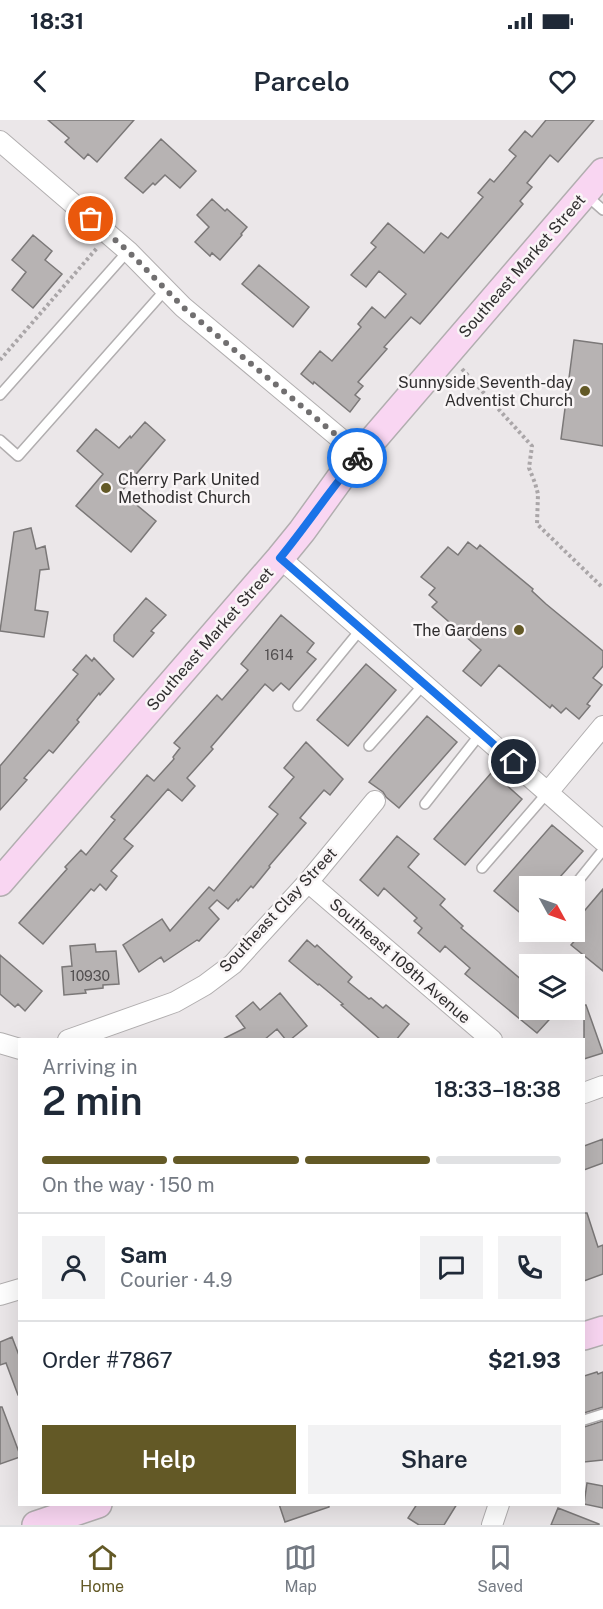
<!DOCTYPE html>
<html lang="en">
<head>
<meta charset="utf-8">
<style>
  body { margin:0; font-family:"Public Sans",sans-serif; background:#f2f2f3; color:#1f2937; height:100vh; display:flex; flex-direction:column; font-size:22px; white-space:nowrap }
  * { box-sizing:border-box; margin:0 }
  p { font-size:20px; color:#747a83 }
  .icon { flex:none; width:33px; height:33px; fill:none; stroke:currentColor; stroke-width:2; stroke-linecap:round; stroke-linejoin:round }
  .map { position:relative; flex:1; overflow:hidden }
  .panel { position:absolute; left:18px; top:918px; width:567px; height:468px; display:flex; flex-direction:column; background:#fff; border-radius:0px; box-shadow:0 6px 24px #0002 }
  .panel>* { flex:none }
  .needle { width:39px; rotate:130deg }
  .buttons { position:absolute; left:519px; top:756px; display:grid; gap:12px }
  .buttons a { display:grid; place-items:center; width:66px; height:66px; border-radius:0px; background:#fff; box-shadow:0 6px 24px #0002; font-size:30px }
  .pin { position:absolute; display:grid; place-items:center; width:51px; height:51px; color:#fff; margin:-26px; border:3px solid #fff; border-radius:50%; box-shadow:0 2px 6px #0007 }
  .courier { position:absolute; display:grid; place-items:center; width:60px; height:60px; margin:-30px; border:4px solid #1a73e8; border-radius:50%; background:#fff; color:#222; box-shadow:0 2px 8px #0007 }
  .headline em { font-style:normal; font-weight:600 }
  .headline div { display:flex; flex-direction:column-reverse }
  .headline { display:flex; align-items:center; justify-content:space-between; height:102px; padding:0 24px }
  h1 { font-size:39px; font-weight:600; line-height:45px }
  .bar { display:grid; grid-template-columns:repeat(4,1fr); gap:9px 6px; align-content:center; height:72px; padding:0 24px }
  .bar i { height:8px; border-radius:4px; background:#e0e1e3 }
  .bar .current { background:#635926 }
  .bar p { grid-column:span 4 }
  .line { display:flex; align-items:center; gap:15px; padding:0 24px; border-top:2px solid #e0e1e3 }
  .line div { flex:1 }
  .round { display:grid; place-items:center; flex:none; width:63px; height:63px; border-radius:0px; background:#f2f2f3 }
  .action { display:flex; gap:12px; margin-top:auto; padding:12px 24px }
  .action a { flex:1; height:69px; border-radius:0px; background:#635926; color:#fff; font-size:24px; font-weight:600; line-height:69px; text-align:center }
  .action a+a { background:#f2f2f3; color:#1f2937 }
  .status { display:flex; justify-content:space-between; align-items:center; height:42px; padding:0 30px; background:#fff; direction:ltr }
  .status svg { height:16px; fill:currentColor }
  header { display:flex; justify-content:space-between; align-items:center; height:78px; padding:0 24px; background:#fff; font-size:27px; font-weight:600 }
  .tabs { display:flex; justify-content:space-around; align-items:center; height:84px; border-top:2px solid #e0e1e3; background:#fff; font-size:16px; color:#747a83 }
  .tabs a { display:grid; justify-items:center; gap:3px }
  .tabs .current { color:#635926 }
  .map>svg:first-child { display:block }
  .building { fill:#b7b3b3; stroke:#7b7878; stroke-width:1.5 }
  .lines { fill:none; stroke-linecap:round; stroke-linejoin:round }
  .lane-casing { stroke:#b1aeaf; stroke-width:12 }
  .street-casing { stroke:#b1aeaf; stroke-width:22 }
  .secondary-casing { stroke:#b1aeaf; stroke-width:30 }
  .path { stroke:#aaa6a8; stroke-width:4; stroke-dasharray:3 3; stroke-linecap:butt }
  .lane { stroke:#fff; stroke-width:9 }
  .street { stroke:#fff; stroke-width:20 }
  .secondary { stroke:#f9d6f2; stroke-width:27 }
  .done { stroke:#716f70; stroke-width:6; stroke-dasharray:0 10.8 }
  .route { stroke:#1a73e8; stroke-width:8 }
  .poi-dot { fill:#635926; stroke:#f9f5f6; stroke-width:2 }
  .labels { text-anchor:middle; dominant-baseline:central; stroke-width:5; stroke-linejoin:round; paint-order:stroke }
  .number-label { font-size:14px; fill:#524f50 }
  .street-label { font-size:16px; fill:#302e2f; stroke:#f9f5f6 }
  .poi-label { font-size:16px; fill:#302e2f; stroke:#f9f5f6; text-anchor:end }
</style>
</head>
<body>
<div class="status"><b>18:31</b><svg viewBox="0 0 49 12"><path d="M0 12V9h3v3zM5 12V6h3v6zM10 12V3h3v9zM15 12V0h3v12zM26 1h20v11H26zM47 4h2v5h-2z"/></svg></div>
<header><svg class="icon" aria-label="back" viewBox="0 0 24 24"><path d="M15 5l-7 7 7 7"/></svg>Parcelo<svg class="icon" aria-label="heart" viewBox="0 0 24 24"><path d="M12 20l-8-8c-3-5 5-10 8-4 3-6 11-1 8 4z"/></svg></header>
<div class="map">
<svg width="603" height="1405" viewBox="0 0 603 1405">
  <rect width="100%" height="100%" fill="#ebe7e9"/>
  <path class="building" d="M48 0H134L97 42 88 34 84 39 65 22 69 18Z
    M546 0H594L558 42 550 35 527 63 532 67 520 81 523 84 420 204 411 197 384 227 387 229 358 262 363 266 355 275 360 279 350 292 314 262 313 264 301 254 320 231 332 241 361 207 358 204 372 187 385 198 406 174 379 151 366 167 351 155 376 127 371 123 388 103 424 133 441 113 448 118 483 77 478 73 490 59 494 62 516 36 509 30 525 11 532 17Z
    M161 19 196 51 180 68 165 55 155 65 153 63 143 73 125 58Z
    M212 79 225 91 227 89 247 107 241 114 242 115 220 140 212 133 210 136 195 122 209 107 197 95Z
    M33 115 52 131 45 140 62 154 33 188 12 170 26 152 12 140Z
    M259 145 309 187 293 207 242 164Z
    M574 220 603 224V326L561 319Z
    M145 302 165 320 121 372 156 401 131 432 76 386 103 354 77 331 96 309 119 328 130 316 131 318Z
    M31 408 36 429 45 426 49 449 40 450 35 490 48 492 44 517 0 511 14 412Z
    M468 422 477 429 480 425 533 469 532 471 546 484 603 531V546L593 558 602 565 587 584 590 586 579 599 566 588 561 593 552 585 550 588 499 545 481 566 463 551 481 530 432 487 437 482 429 475 435 468 421 457 448 427 458 435Z
    M146 478 166 495 151 511 154 513 133 537 114 521V515Z
    M281 495 314 523 307 532 316 539 289 570 281 563 273 571 265 564 211 627 213 629 187 658 195 666 182 681 168 669 124 719 133 726 111 751 117 756 106 770 100 764 94 771 91 769 43 824 19 803 67 749 65 747 81 730 86 735 115 700 111 697 147 655 154 661 174 639 173 637 180 628 174 623 217 575 222 580 248 550 241 544Z
    M86 535 92 541 94 538 114 559 100 575 99 573 77 600 79 602 53 633 49 630 24 658 27 660 0 690V646L78 554 73 550Z
    M366 544 396 570 348 626 317 600Z
    M427 596 457 622 399 688 386 677 383 672 369 662Z
    M306 622 343 659 330 675 324 670 300 698 306 703 269 746 270 747 253 768 251 766 238 781 237 779 228 789 217 780 209 788 219 799 199 821 197 820 164 842 161 837 139 852 123 825 162 799 170 811 209 767 214 771 278 694 269 687 294 657 284 648Z
    M492 652 522 679 465 745 434 719Z
    M552 705 583 731 552 766H530V801L494 771Z
    M397 716 419 734 408 747 445 779 440 785 463 806 461 808 530 867V890H558L537 913 465 854 470 848 445 826 440 832 418 813 422 808 414 801 417 798 384 768 378 776 360 760Z
    M603 769V851L571 825 579 816 573 812H574V803Z
    M307 820 315 827 317 825 352 857 348 862 369 879 371 878 383 888 386 885 409 904 396 920H381L341 885 343 884 319 864 318 865 289 841Z
    M95 824 96 832 116 831 119 864 103 865V868L85 870 86 873 64 875 62 847 72 846 70 826Z
    M0 835 42 871 25 891 18 884 15 887 0 874Z
    M280 873 307 906 290 920H286L277 909 264 920H221L245 908 236 896 253 882 260 890Z
    M584 885H586L603 933 584 939Z
    M603 1019V1043L584 1050V1026Z
    M584 1093H587L598 1127 603 1125V1154L584 1161Z
    M12 1217 20 1238V1275H18L6 1243 0 1245V1222Z
    M597 1252 598 1254 603 1252V1287L584 1293V1256Z
    M0 1287H2L20 1335V1337L0 1344Z
    M603 1301V1340L584 1342V1307Z
    M587 1363 603 1366V1388L584 1384Z
    M279 1384H329V1387L285 1402Z
    M417 1384H457L444 1405H419L408 1398Z
    M558 1388 599 1404V1405H551Z"/>
  <g class="lines">
    <defs>
      <path id="lane" d="M586 75 603 90
        M0 275 128 131
        M0 320 18 336 166 169
        M298 586 361 509
        M369 626 424 564
        M425 684 481 613
        M482 748 548 672
        M574 766 603 730
        M584 1300 603 1294"/>
      <path id="street" d="M0 21 128 131 183 187 360 335
        M280 438 603 721
        M548 672 603 606
        M308 762 492 920
        M68 920 175 882 205 865 233 844 308 762 375 681
        M0 923 20 929
        M584 973 603 966
        M0 1175 20 1169
        M492 1405 499 1384"/>
      <path id="secondary" d="M0 762 280 438 302 411 341 357 603 52
        M584 1216 603 1210
        M36 1405 98 1384"/>
    </defs>
    <use href="#lane" class="lane-casing"/>
    <use href="#street" class="street-casing"/>
    <use href="#secondary" class="secondary-casing"/>
    <path class="path" d="M0 240 97 128
      M462 249 532 326 529 348 535 363 538 374 537 404 603 468"/>
    <use href="#lane" class="lane"/>
    <use href="#street" class="street"/>
    <use href="#secondary" class="secondary"/>
  </g>
  <g class="lines">
    <path class="done" d="M91 99 128 131 183 187 360 335 357 338"/>
    <path class="route" d="M357 338C330 370 307 405 280 438L514 642"/>
  </g>
  <g class="poi-dot">
    <circle cx="585" cy="271" r="6"/>
    <circle cx="106" cy="368" r="6"/>
    <circle cx="519" cy="510" r="6"/>
  </g>
  <g class="labels">
    <g class="number-label">
      <text x="279" y="535">1614</text>
      <text x="90" y="856">10930</text>
    </g>
    <g class="street-label">
      <text transform="translate(522 146) rotate(-49)">Southeast Market Street</text>
      <text transform="translate(210 519) rotate(-49)">Southeast Market Street</text>
      <text transform="translate(278 790) rotate(-47)">Southeast Clay Street</text>
      <text transform="translate(400 841) rotate(41)">Southeast 109th Avenue</text>
    </g>
    <g class="poi-label">
      <text x="573" y="262">Sunnyside Seventh-day<tspan x="573" dy="18">Adventist Church</tspan></text>
      <text x="118" y="359" text-anchor="start">Cherry Park United<tspan x="118" dy="18">Methodist Church</tspan></text>
      <text x="507" y="510">The Gardens</text>
    </g>
  </g>
</svg>
<div class="buttons">
<a><svg class="needle" viewBox="-14 -14 28 28"><path d="M0-13l5 13h-10z" fill="#e53935"/><path d="M0 13l5-13h-10z" fill="#747a83"/></svg></a>
<a><svg class="icon" aria-label="layers" viewBox="0 0 24 24"><path d="M12 4l9 5-9 5-9-5zM3 14l9 5 9-5"/></svg></a>
</div>
<div class="pin" style="left:91px;top:99px;background:#ea580c"><svg class="icon" aria-label="bag" viewBox="0 0 24 24"><path d="M5 8h14l-1 12H6zM9 8a3 3 0 0 1 6 0"/></svg></div>
<div class="pin" style="left:514px;top:642px;background:#1f2937"><svg class="icon" aria-label="home" viewBox="0 0 24 24"><path d="M3 11l9-7 9 7M6 9v11h12V9"/></svg></div>
<div class="courier" style="left:357px;top:338px"><svg class="icon" aria-label="bike" viewBox="0 0 24 24"><circle cx="6" cy="16" r="4"/><circle cx="18" cy="16" r="4"/><path d="M6 16l4-8h5l3 8M10 8l3 8H6M13 5h3"/></svg></div>
<section class="panel">
<div class="headline"><div><h1>2 min</h1><p>Arriving in</p></div><em>18:33–18:38</em></div>
<div class="bar"><i class="current"></i><i class="current"></i><i class="current"></i><i></i><p>On the way · 150 m</p></div>
<div class="line" style="height:108px"><a class="round"><svg class="icon" aria-label="person" viewBox="0 0 24 24"><circle cx="12" cy="8" r="4"/><path d="M4 21q1-7 8-7t8 7"/></svg></a><div><b>Sam</b><p>Courier · 4.9</p></div><a class="round"><svg class="icon" aria-label="chat" viewBox="0 0 24 24"><path d="M4 5h16v11H9l-5 4z"/></svg></a><a class="round"><svg class="icon" aria-label="phone" viewBox="0 0 24 24"><path d="M5 4h4l2 5-3 2q2 4 5 5l2-3 5 2v4C11 20 4 13 5 4z"/></svg></a></div>
<div class="line" style="height:78px"><div>Order #7867</div><b>$21.93</b></div>
<div class="action"><a>Help</a><a>Share</a></div>
</section>
</div>
<nav class="tabs">
<a class="current"><svg class="icon" aria-label="home" viewBox="0 0 24 24"><path d="M3 11l9-7 9 7M6 9v11h12V9"/></svg>Home</a>
<a><svg class="icon" aria-label="map" viewBox="0 0 24 24"><path d="M3 6l6-2 6 2 6-2v14l-6 2-6-2-6 2zM9 4v14M15 6v14"/></svg>Map</a>
<a><svg class="icon" aria-label="saved" viewBox="0 0 24 24"><path d="M7 4h10v16l-5-4-5 4z"/></svg>Saved</a>
</nav>
</body>
</html>
